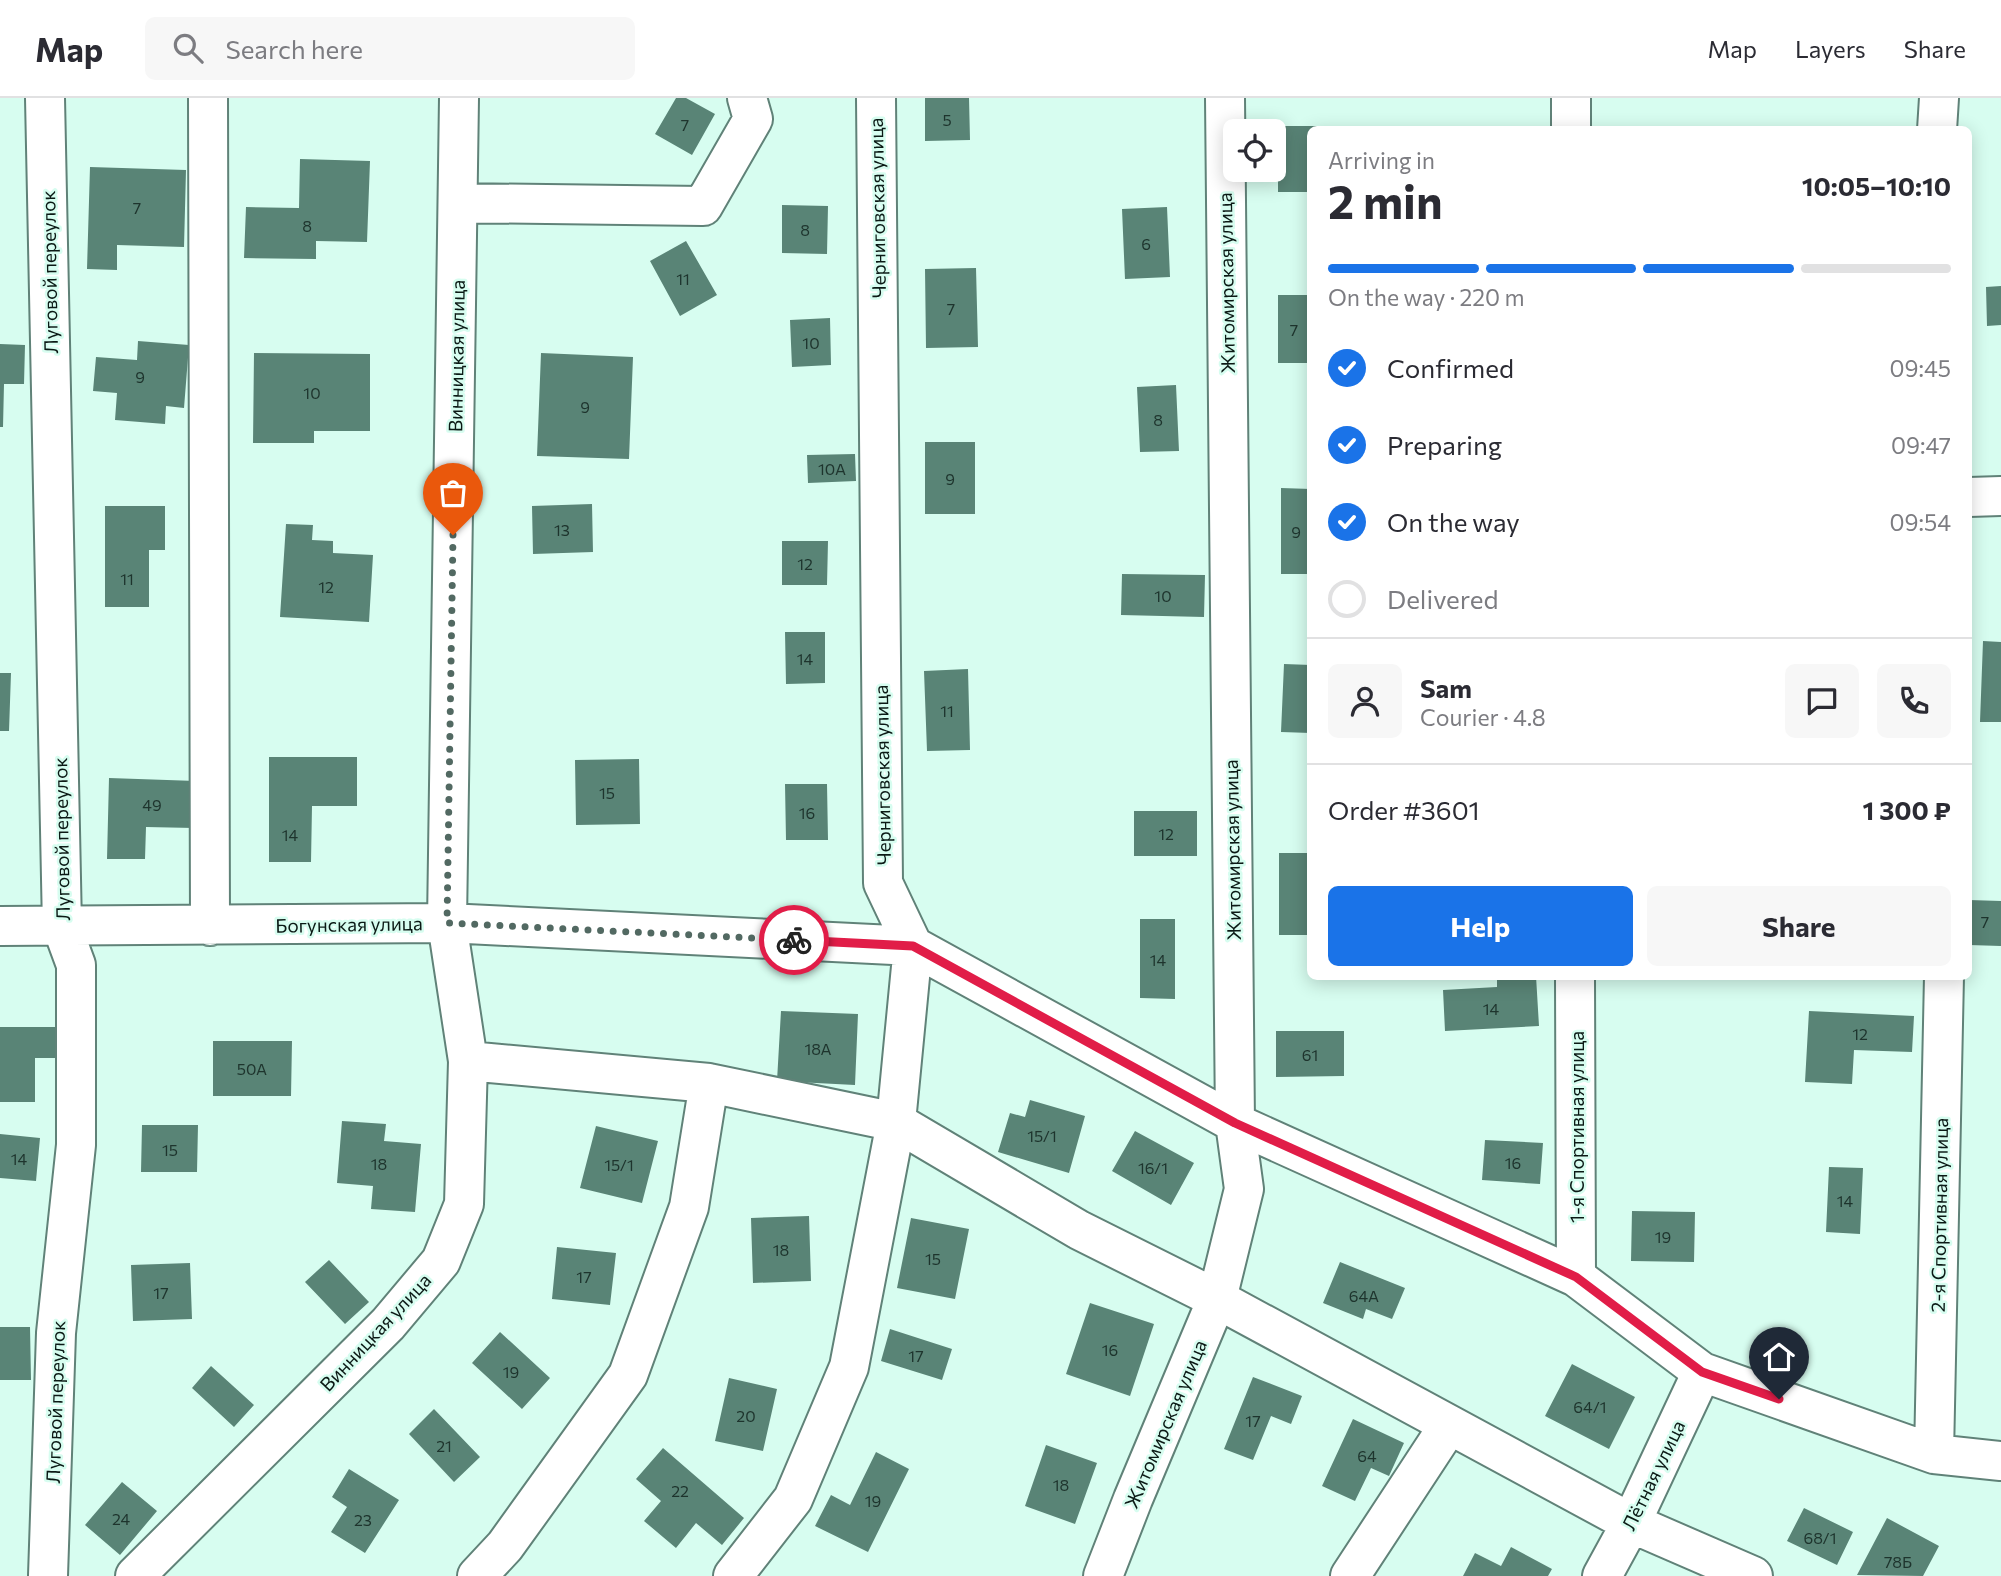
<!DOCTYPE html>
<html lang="en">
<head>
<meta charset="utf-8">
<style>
  body { margin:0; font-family:Commissioner,sans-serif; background:#f7f7f7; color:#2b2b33; height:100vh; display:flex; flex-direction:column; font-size:26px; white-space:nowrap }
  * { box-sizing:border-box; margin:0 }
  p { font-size:23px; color:#7c7c81 }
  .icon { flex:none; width:38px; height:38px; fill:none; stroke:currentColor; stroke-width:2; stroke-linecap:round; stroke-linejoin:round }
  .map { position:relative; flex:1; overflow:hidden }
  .drawer { position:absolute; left:1307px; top:28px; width:665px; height:854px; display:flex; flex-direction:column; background:#fff; border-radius:10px; box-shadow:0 4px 18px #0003 }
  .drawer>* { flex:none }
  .controls { position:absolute; left:1223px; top:21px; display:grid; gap:14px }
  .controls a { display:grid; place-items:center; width:63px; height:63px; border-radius:10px; background:#fff; box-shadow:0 4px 18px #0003; font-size:35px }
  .pin { position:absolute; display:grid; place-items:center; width:60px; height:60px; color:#fff; margin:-72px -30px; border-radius:50% 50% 50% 0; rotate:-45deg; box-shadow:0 0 7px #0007 }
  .pin .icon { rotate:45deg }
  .courier { position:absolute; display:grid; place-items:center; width:70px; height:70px; margin:-35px; border:5px solid #e11d48; border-radius:50%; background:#fff; color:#222; box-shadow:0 2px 9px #0007 }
  .head em { font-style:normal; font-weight:700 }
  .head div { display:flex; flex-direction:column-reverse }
  .head { display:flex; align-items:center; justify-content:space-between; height:119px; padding:0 21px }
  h1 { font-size:46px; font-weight:700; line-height:52px }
  .bar { display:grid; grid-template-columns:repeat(4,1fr); gap:10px 7px; align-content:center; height:84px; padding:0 21px }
  .bar i { height:9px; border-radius:5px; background:#e1e1e2 }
  .bar .current { background:#1a73e8 }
  .bar p { grid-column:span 4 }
  .line { display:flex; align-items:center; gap:18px; padding:0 21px; border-top:2px solid #e1e1e2 }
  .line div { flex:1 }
  .round { display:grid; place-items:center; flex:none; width:74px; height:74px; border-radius:10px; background:#f7f7f7 }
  ol { padding:0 21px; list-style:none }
  li { display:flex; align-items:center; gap:21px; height:77px }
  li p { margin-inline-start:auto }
  li .icon { padding:7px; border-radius:50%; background:#1a73e8; color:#fff; stroke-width:4 }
  li:last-child { color:#7c7c81 }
  li i { width:38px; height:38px; border:4px solid #e1e1e2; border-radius:50% }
  .cta { display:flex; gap:14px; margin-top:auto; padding:14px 21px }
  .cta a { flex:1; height:80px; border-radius:10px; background:#1a73e8; color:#fff; font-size:28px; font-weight:700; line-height:80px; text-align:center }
  .cta a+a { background:#f7f7f7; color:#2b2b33 }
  header { display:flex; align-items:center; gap:42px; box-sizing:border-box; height:98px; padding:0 35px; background:#fff; border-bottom:2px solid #e1e1e2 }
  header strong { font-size:33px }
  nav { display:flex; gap:38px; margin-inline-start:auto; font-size:24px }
  .search { width:490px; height:63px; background:#f7f7f7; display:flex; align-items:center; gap:18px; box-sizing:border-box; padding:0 24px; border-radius:10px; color:#7c7c81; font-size:26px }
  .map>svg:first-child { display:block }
  .building { fill:#598476 }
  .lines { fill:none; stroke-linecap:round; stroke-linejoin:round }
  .minor-casing { stroke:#608278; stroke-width:42 }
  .minor { stroke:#fff; stroke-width:38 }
  .done { stroke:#526962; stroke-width:7; stroke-dasharray:0 12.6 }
  .route { stroke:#e11d48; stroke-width:9 }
  .labels { text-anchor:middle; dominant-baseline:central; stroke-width:5; stroke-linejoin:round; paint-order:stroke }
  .number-label { font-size:16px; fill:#1e342d }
  .street-label { font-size:19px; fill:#0b1915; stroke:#d7fdf0 }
</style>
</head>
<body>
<header>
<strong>Map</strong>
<div class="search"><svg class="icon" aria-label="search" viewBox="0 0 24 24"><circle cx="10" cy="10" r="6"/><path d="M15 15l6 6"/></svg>Search here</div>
<nav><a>Map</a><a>Layers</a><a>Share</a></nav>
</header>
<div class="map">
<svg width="2001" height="1478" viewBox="0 0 2001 1478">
  <rect width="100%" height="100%" fill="#d7fdf0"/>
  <path class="building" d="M676 0H686L715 16 692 57 655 36Z
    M925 0H969L970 42 925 43Z
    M1278 28H1321V32H1311V94H1278Z
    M300 61 370 63 367 144 316 143V161L244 160 246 109 299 110Z
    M90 69 186 72 184 149 117 147V172L87 171Z
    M782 107 828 108 827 156 782 155Z
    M1167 109 1170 179 1125 181 1122 111Z
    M686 143 717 197 680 218 650 163Z
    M976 170 978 249 926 250 925 171Z
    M2001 188V227L1987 228 1986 189Z
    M1278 197H1311V265H1278Z
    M830 220 831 267 792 269 790 222Z
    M138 243 189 247 184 310 166 308 165 326 115 322 117 295 93 293 96 259 137 262Z
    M0 246 25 247 24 286H4L3 329H0Z
    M254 255 370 256V333H314V345H253Z
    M541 255 633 259 629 361 537 358Z
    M1176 287 1179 353 1140 354 1137 289Z
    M925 344H975V416H925Z
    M855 356 856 383 808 385 807 357Z
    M1281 390 1311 391V476H1281Z
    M592 406 593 454 533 456 532 408Z
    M105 408H165V452H149V509H105Z
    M286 426 313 427 312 442 333 443V455L373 457 369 524 280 519Z
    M782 443H828L827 487H782Z
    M1122 476 1205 477 1204 519 1121 517Z
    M785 534H825V585L786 586Z
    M1983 543 2001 544V624H1980Z
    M1284 566 1311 567V635L1281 634Z
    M968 571 970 652 927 653 924 573Z
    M0 575H11L9 633H0Z
    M269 659H357V708H312L311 764H269Z
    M639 661 640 726 576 727 575 662Z
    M109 680 196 683 194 730 146 729 145 761H107Z
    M785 686H827L828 742H786Z
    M1134 713H1197V758H1134Z
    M1279 755H1311V837H1279Z
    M1969 802 2001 803V848L1969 847Z
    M1140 821H1175V901L1140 900Z
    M1497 878H1536L1539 928 1445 933 1443 892 1497 889Z
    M781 913 858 916 855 987 777 983Z
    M1809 913 1914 918 1912 954 1854 952 1852 986 1805 984Z
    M0 929H58V960H35V1004H0Z
    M1276 933H1344V978L1276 979Z
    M213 943H292L291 998H213Z
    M1030 1002 1085 1018 1069 1075 998 1054 1010 1015 1025 1019Z
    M342 1023 386 1026 384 1043 421 1046 415 1114 371 1111 373 1088 337 1085Z
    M142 1027H198L197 1074H141Z
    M596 1028 658 1043 642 1105 580 1090Z
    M1135 1033 1194 1065 1171 1107 1112 1073Z
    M0 1036 40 1040 36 1083 0 1080Z
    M1485 1042 1543 1045 1540 1086 1482 1082Z
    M1829 1069 1863 1070 1860 1136 1826 1134Z
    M1632 1113 1695 1114 1694 1164 1631 1163Z
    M809 1118 811 1183 753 1185 751 1120Z
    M911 1120 969 1131 955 1201 897 1190Z
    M557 1149 616 1155 610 1207 552 1201Z
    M329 1162 369 1204 345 1226 305 1184Z
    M1340 1164 1405 1190 1392 1221 1366 1211 1363 1221 1323 1205Z
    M190 1165 192 1221 133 1223 131 1167Z
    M1090 1205 1154 1226 1130 1298 1066 1276Z
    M0 1229H30L31 1282H0Z
    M890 1231 952 1251 942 1282 881 1263Z
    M500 1234 550 1280 522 1311 472 1265Z
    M1572 1266 1635 1299 1609 1351 1545 1318Z
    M211 1268 254 1307 234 1329 192 1290Z
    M1253 1279 1302 1298 1291 1326 1271 1318 1253 1362 1224 1351Z
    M729 1280 777 1291 763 1353 715 1343Z
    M434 1311 480 1359 454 1384 409 1336Z
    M1353 1321 1404 1345 1389 1378 1371 1370 1355 1403 1322 1388Z
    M1046 1347 1097 1365 1075 1426 1025 1408Z
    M663 1350 744 1420 722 1447 696 1425 676 1450 644 1423 661 1403 636 1381Z
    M876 1354 909 1371 868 1454 815 1428 831 1397 850 1407Z
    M349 1371 399 1402 365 1455 331 1434 347 1409 332 1399Z
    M122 1384 157 1413 120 1457 85 1427Z
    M1804 1410 1853 1434 1837 1467 1787 1443Z
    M1887 1420 1939 1448 1923 1478 1857 1477Z
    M1511 1449 1552 1471 1548 1478H1463L1475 1455 1501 1468Z"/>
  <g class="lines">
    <defs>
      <path id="minor" d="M45 0 62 829 76 867V1047L56 1235 48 1478
        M208 0 210 828
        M1571 0V32
        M1937 32 1939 0
        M458 105 703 108 753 21 747 0
        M1969 399 2001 398
        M0 828 447 825 913 848 1235 1025 1576 1179 1702 1274 1934 1356 2001 1363
        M1575 878 1576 1179
        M468 963 709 985 896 1024 1079 1132 1217 1201 1631 1425 1753 1478
        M1934 1356 1944 878
        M135 1478 388 1226 441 1163 464 1106 468 963 447 825 459 0
        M477 1478 505 1448 628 1277 689 1109 709 985
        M733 1478 793 1401 849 1269 896 1024 913 848 883 785 876 0
        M1103 1478 1133 1401 1217 1201 1244 1091 1235 1025 1225 0
        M1350 1478 1449 1327
        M1602 1478 1631 1425 1702 1274"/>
    </defs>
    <use href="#minor" class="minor-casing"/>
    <use href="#minor" class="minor"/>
  </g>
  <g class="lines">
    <path class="done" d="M453 437 447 825 794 842"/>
    <path class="route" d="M794 842 913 848 1235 1025 1576 1179 1702 1274 1779 1301"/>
  </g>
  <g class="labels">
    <g class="number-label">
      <text x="947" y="21">5</text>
      <text x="685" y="26">7</text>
      <text x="137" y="109">7</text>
      <text x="307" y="127">8</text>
      <text x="805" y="131">8</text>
      <text x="1146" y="145">6</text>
      <text x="683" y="180">11</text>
      <text x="951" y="210">7</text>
      <text x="1294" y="231">7</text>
      <text x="811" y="244">10</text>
      <text x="140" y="278">9</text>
      <text x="312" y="294">10</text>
      <text x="585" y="308">9</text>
      <text x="1158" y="321">8</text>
      <text x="832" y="370">10А</text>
      <text x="950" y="380">9</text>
      <text x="562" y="431">13</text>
      <text x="1296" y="433">9</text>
      <text x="805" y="465">12</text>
      <text x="127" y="480">11</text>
      <text x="326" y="488">12</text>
      <text x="1163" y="497">10</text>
      <text x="805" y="560">14</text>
      <text x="947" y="612">11</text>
      <text x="607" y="694">15</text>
      <text x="152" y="706">49</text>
      <text x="807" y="714">16</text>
      <text x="1166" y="735">12</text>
      <text x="290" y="736">14</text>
      <text x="1985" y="823">7</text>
      <text x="1158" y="861">14</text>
      <text x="1491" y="910">14</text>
      <text x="1860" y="935">12</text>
      <text x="818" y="950">18А</text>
      <text x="1310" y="956">61</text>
      <text x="252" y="970">50А</text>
      <text x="1042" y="1037">15/1</text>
      <text x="170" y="1051">15</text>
      <text x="19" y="1060">14</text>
      <text x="1513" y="1064">16</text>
      <text x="379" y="1065">18</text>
      <text x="619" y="1066">15/1</text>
      <text x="1153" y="1069">16/1</text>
      <text x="1845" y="1102">14</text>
      <text x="1663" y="1138">19</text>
      <text x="781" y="1151">18</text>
      <text x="933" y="1160">15</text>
      <text x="584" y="1178">17</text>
      <text x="161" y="1194">17</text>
      <text x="1364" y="1197">64А</text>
      <text x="1110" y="1251">16</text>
      <text x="916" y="1257">17</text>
      <text x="511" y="1273">19</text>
      <text x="1590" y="1308">64/1</text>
      <text x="746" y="1317">20</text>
      <text x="1253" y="1322">17</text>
      <text x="444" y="1347">21</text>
      <text x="1367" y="1357">64</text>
      <text x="1061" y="1386">18</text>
      <text x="680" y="1392">22</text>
      <text x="873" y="1402">19</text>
      <text x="121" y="1420">24</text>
      <text x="363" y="1421">23</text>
      <text x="1820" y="1439">68/1</text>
      <text x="1898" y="1463">78Б</text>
    </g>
    <g class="street-label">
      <text transform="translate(877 110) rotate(-91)">Черниговская улица</text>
      <text transform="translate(49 174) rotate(-91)">Луговой переулок</text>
      <text transform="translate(1226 185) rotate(-91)">Житомирская улица</text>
      <text transform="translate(456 258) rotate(-89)">Винницкая улица</text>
      <text transform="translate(882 677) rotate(-91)">Черниговская улица</text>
      <text transform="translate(61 741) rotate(-91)">Луговой переулок</text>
      <text transform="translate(1232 752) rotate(-91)">Житомирская улица</text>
      <text transform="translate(349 826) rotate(-1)">Богунская улица</text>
      <text transform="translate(1576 1029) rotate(-90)">1-я Спортивная улица</text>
      <text transform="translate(1939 1117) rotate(-89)">2-я Спортивная улица</text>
      <text transform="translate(375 1234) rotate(-47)">Винницкая улица</text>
      <text transform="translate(55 1304) rotate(-88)">Луговой переулок</text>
      <text transform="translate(1165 1326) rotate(-67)">Житомирская улица</text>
      <text transform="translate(1653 1377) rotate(-64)">Лётная улица</text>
    </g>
  </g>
</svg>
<div class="controls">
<a><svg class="icon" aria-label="locate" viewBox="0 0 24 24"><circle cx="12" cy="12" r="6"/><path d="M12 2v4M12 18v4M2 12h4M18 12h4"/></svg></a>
</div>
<div class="pin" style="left:453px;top:437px;background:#ea580c"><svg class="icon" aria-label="bag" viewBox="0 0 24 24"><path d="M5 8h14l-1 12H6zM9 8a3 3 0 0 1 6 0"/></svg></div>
<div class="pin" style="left:1779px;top:1301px;background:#1f2937"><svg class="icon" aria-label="home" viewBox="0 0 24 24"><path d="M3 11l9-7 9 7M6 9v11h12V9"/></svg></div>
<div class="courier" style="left:794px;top:842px"><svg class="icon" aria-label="bike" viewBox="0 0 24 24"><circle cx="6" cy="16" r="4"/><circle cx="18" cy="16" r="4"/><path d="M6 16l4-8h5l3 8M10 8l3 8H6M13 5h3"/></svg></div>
<section class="drawer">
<div class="head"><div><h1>2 min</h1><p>Arriving in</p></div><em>10:05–10:10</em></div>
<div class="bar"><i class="current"></i><i class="current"></i><i class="current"></i><i></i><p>On the way · 220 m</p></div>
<ol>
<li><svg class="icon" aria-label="check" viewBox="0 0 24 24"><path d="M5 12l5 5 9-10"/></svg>Confirmed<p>09:45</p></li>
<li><svg class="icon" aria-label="check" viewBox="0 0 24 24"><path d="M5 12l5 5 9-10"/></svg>Preparing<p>09:47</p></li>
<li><svg class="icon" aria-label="check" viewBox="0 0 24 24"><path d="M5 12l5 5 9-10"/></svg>On the way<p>09:54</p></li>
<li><i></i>Delivered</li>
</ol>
<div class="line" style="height:126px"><a class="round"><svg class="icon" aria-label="person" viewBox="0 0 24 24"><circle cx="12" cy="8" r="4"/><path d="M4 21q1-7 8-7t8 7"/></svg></a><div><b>Sam</b><p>Courier · 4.8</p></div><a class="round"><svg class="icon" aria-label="chat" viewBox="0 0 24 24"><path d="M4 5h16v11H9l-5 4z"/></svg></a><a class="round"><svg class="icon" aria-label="phone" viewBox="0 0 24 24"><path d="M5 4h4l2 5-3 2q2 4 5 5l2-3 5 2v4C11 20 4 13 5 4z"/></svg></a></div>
<div class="line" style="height:91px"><div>Order #3601</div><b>1 300 ₽</b></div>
<div class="cta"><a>Help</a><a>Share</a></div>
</section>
</div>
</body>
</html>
